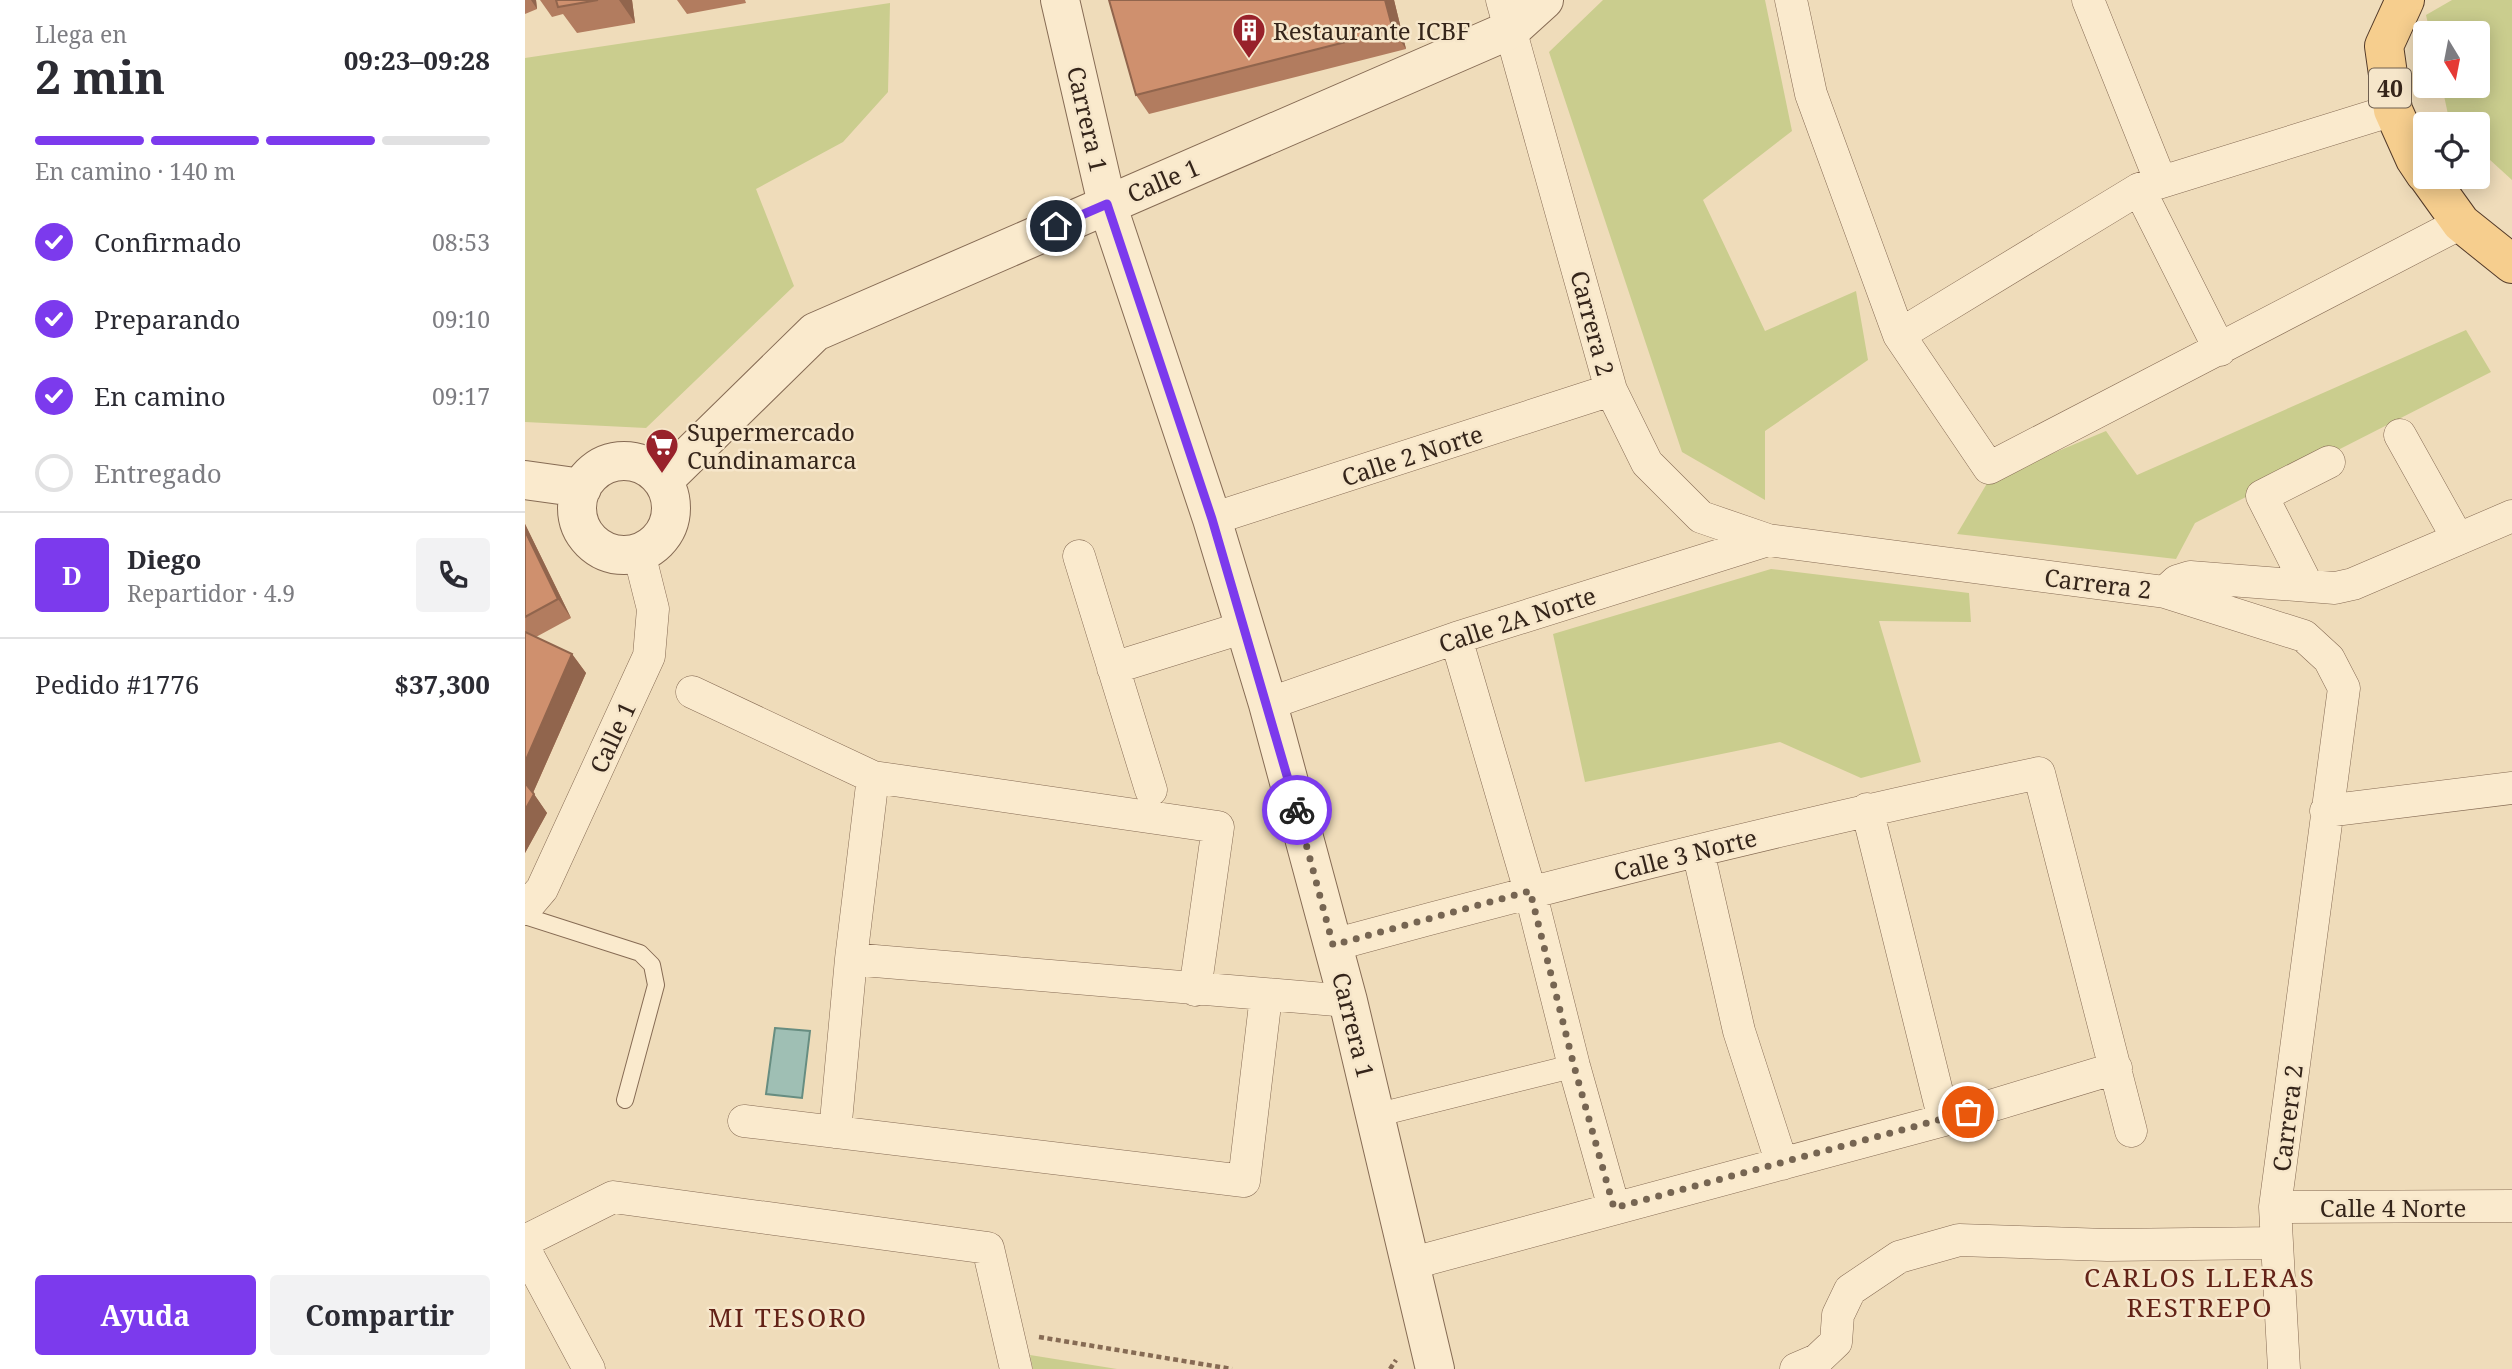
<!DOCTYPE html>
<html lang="es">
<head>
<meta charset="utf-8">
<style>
  body { margin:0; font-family:"Noto Serif",serif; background:#f2f2f3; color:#2b2b33; height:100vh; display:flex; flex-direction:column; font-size:26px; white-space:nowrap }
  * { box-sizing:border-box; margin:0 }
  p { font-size:23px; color:#7c7c81 }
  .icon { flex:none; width:38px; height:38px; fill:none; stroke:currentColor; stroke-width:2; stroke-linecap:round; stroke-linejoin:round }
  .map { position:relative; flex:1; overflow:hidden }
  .panel { display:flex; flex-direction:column; background:#fff; width:525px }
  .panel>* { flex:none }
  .needle { width:46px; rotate:170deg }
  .controls { position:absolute; left:1888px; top:21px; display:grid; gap:14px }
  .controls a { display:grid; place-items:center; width:77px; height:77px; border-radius:7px; background:#fff; box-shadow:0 4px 18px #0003; font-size:35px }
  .pin { position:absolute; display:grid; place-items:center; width:60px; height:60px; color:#fff; margin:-30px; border:4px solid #fff; border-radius:50%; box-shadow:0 2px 7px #0007 }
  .courier { position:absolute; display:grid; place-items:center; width:70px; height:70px; margin:-35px; border:5px solid #7c3aed; border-radius:50%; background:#fff; color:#222; box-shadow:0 2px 9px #0007 }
  .overview em { font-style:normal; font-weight:700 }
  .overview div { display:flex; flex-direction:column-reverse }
  .overview { display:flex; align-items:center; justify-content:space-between; height:119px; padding:0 35px }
  h1 { font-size:46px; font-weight:700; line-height:52px }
  .bar { display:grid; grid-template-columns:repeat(4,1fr); gap:10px 7px; align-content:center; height:84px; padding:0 35px }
  .bar i { height:9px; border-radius:5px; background:#e1e1e2 }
  .bar .current { background:#7c3aed }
  .bar p { grid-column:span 4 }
  .line { display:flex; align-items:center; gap:18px; padding:0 35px; border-top:2px solid #e1e1e2 }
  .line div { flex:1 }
  .round { display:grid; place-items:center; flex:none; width:74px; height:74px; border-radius:7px; background:#f2f2f3 }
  ol { padding:0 35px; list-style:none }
  li { display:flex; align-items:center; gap:21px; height:77px }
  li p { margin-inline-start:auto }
  li .icon { padding:7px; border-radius:50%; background:#7c3aed; color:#fff; stroke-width:4 }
  li:last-child { color:#7c7c81 }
  li i { width:38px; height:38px; border:4px solid #e1e1e2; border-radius:50% }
  .action { display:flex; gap:14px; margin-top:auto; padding:14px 35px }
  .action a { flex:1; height:80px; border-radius:7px; background:#7c3aed; color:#fff; font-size:28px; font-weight:700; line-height:80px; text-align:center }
  .action a+a { background:#f2f2f3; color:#2b2b33 }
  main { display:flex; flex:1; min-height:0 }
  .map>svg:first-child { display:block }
  .green { fill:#cacd8e }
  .water { fill:#9fbfb4; stroke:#678d81; stroke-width:2 }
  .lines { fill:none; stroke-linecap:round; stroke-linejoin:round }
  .service-casing { stroke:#866b54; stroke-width:18 }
  .pedestrian-casing { stroke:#866b54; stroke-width:24 }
  .minor-casing { stroke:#866b54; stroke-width:33 }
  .tertiary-casing { stroke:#866b54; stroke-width:40 }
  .primary-casing { stroke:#533a29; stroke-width:40 }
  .path { stroke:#866b54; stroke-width:4.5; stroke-dasharray:5 3.5; stroke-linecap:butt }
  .service { stroke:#faeacd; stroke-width:16 }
  .pedestrian { stroke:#faeacd; stroke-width:23 }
  .minor { stroke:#faeacd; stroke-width:32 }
  .tertiary { stroke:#faeacd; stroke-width:38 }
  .primary { stroke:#f6ce8e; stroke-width:38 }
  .wall { fill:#b27c5f }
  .shaded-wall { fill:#91654d }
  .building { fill:#cf906e; stroke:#91654d; stroke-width:2 }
  .done { stroke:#766552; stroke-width:7; stroke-dasharray:0 12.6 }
  .route { stroke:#7c3aed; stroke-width:9 }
  .labels { text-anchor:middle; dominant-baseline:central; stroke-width:5; stroke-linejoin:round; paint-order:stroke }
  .shield { fill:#f6e6ca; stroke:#6f5f4f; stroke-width:2 }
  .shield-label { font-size:23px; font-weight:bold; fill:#35251a }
  .poi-label { font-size:24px; fill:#35251a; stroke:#f6e6ca; text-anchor:start }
  .street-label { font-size:24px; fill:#35251a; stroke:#f6e6ca }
  .neighbourhood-label { font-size:26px; letter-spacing:2px; fill:#632217; stroke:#f6e6ca }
</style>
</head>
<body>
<main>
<section class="panel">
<div class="overview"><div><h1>2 min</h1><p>Llega en</p></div><em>09:23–09:28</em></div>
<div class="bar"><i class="current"></i><i class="current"></i><i class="current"></i><i></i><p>En camino · 140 m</p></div>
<ol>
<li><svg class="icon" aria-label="check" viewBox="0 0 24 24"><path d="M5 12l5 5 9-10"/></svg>Confirmado<p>08:53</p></li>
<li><svg class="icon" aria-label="check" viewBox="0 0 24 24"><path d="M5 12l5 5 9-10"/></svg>Preparando<p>09:10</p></li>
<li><svg class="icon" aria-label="check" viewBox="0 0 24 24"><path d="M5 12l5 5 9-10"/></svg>En camino<p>09:17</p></li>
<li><i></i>Entregado</li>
</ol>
<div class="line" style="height:126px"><b class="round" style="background:#7c3aed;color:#fff">D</b><div><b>Diego</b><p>Repartidor · 4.9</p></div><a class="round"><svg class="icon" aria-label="phone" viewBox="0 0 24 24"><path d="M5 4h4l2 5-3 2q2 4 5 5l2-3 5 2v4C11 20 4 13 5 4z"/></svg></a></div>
<div class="line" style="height:91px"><div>Pedido #1776</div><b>$37,300</b></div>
<div class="action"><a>Ayuda</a><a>Compartir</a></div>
</section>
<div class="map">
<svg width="1987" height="1369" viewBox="0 0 1987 1369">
  <rect width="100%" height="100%" fill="#efdcba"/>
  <path class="green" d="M1078 0H1240L1267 131 1178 200 1240 331 1331 291 1343 360 1240 431V500L1157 452 1024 52Z
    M1927 0H1987V180L1953 149V124H1925L1917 86H1953V33H1905L1901 15Z
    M365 3 363 92 318 142 231 189 269 286 121 428 0 422V58Z
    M1941 330 1966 372 1670 523 1651 559 1432 534 1464 480 1581 431 1612 475Z
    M1246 569 1444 593 1446 622 1354 621 1396 762 1336 778 1255 742 1060 782 1028 634Z
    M505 1355 592 1369H508Z"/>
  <path class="water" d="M250 1028 285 1031 277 1098 241 1094Z"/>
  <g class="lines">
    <defs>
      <path id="service" d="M0 916 115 953 127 965 131 985 100 1100"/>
      <path id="pedestrian" d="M852 1115 1049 1066"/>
      <path id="minor" d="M977 0 1086 390 1122 463 1176 517 1243 540 1640 592 1779 636 1804 659 1819 688 1750 1207 1759 1369
        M1266 0 1286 94 1374 335 1464 468 1936 223
        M1563 0 1635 180
        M1614 189 1695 350
        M1374 335 1614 189 1868 110
        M1875 435 1933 539
        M687 519 1086 390
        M554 556 626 790
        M1782 585 1737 496 1804 462
        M1640 592 1652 581 1665 577 1810 588 1828 584 1987 516
        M931 638 1005 891 1049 1066 1089 1208
        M588 668 720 627
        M167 692 348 777 693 827 670 990
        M743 704 931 638 1243 540
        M1342 809 1419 1120
        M1801 811 1987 788
        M1173 851 1214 1031 1257 1164
        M0 909 17 889 124 656 128 609 114 553
        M808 945C1042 881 1277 823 1514 773L1606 1131
        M326 959 823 1001
        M219 1121 719 1181 741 996
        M310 1132 326 959 348 777
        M1750 1207 1987 1206
        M0 1241 88 1197 463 1248 491 1369
        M0 1250 64 1369
        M888 1263 1419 1120 1591 1068
        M1271 1369 1292 1360 1311 1342 1313 1315 1325 1290 1374 1257 1434 1240 1582 1245 1752 1243"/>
      <path id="tertiary" d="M535 0 582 204 687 519 743 704 823 1001 910 1369
        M52 508a47 47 0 1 1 94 0a47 47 0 1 1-94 0Z
        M0 480 57 488
        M138 481 290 332 987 29 1019 0"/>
      <path id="primary" d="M1880 0 1859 46 1868 110 1890 159 1900 174
        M1903 177 1936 223 1987 264"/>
    </defs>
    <use href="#service" class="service-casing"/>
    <use href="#pedestrian" class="pedestrian-casing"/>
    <use href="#minor" class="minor-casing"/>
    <use href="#tertiary" class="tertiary-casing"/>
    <use href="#primary" class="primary-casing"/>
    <path class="path" d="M514 1337 707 1369
      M865 1369 871 1360"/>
    <use href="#service" class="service"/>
    <use href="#pedestrian" class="pedestrian"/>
    <use href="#minor" class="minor"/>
    <use href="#tertiary" class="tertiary"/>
    <use href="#primary" class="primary"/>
  </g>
  <path class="wall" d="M0 0H11L12 9 0 14Z
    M15 0H107L110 23 52 33 38 14 27 17Z
    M152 0H220L221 3 162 14Z
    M869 0 881 49 624 114 611 95Z
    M0 524 46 618 11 637 47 654 61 673 8 793 22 813 0 853Z"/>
  <path class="shaded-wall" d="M6 0H11L12 9Z
    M94 0H107L110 23Z
    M860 0H869L881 49 868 30Z
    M0 524 1 526 46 618 33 599 0 531Z
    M47 654 61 673 7 795 0 785V762Z
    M9 794 22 813 0 853V810Z"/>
  <path class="building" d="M31 0H73L33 7Z
    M584 0H860L868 30 611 95Z
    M0 531 33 599 0 617Z
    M0 632 47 654 0 762Z
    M0 783 9 794 0 810Z"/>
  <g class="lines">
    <path class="done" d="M772 810 808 945 1005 891 1049 1066 1089 1208 1443 1112"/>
    <path class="route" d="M531 226 582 204 687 519 772 810"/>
  </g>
  <defs>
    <symbol id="building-pin" viewBox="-11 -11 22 30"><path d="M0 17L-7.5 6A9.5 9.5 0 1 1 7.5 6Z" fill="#98222b" stroke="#f6e6ca"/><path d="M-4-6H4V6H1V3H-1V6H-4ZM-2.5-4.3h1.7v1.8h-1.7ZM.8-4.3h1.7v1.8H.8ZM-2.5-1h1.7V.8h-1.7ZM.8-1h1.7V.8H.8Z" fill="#fff"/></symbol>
    <symbol id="supermarket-pin" viewBox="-11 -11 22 30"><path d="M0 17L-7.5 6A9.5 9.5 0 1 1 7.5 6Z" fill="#98222b" stroke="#f6e6ca"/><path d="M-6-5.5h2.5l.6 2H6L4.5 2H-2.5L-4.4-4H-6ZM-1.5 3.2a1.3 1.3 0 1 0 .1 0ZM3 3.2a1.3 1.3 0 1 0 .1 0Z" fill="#fff"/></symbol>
  </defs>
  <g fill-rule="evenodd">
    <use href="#building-pin" x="705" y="11" width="38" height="52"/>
    <use href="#supermarket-pin" x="118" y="426" width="38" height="52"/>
  </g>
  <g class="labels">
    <rect class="shield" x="1844" y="68.5" width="42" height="39" rx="5"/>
    <g class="shield-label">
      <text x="1865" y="88">40</text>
    </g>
    <g class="poi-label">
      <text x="748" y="30">Restaurante ICBF</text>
      <text x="162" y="431">Supermercado<tspan x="162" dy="28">Cundinamarca</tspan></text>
    </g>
    <g class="street-label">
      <text transform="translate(563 119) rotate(77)">Carrera 1</text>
      <text transform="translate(638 180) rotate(-23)">Calle 1</text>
      <text transform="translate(1068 323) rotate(75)">Carrera 2</text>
      <text transform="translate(887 455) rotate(-18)">Calle 2 Norte</text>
      <text transform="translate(1573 583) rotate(7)">Carrera 2</text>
      <text transform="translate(992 619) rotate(-18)">Calle 2A Norte</text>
      <text transform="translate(87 737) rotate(-65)">Calle 1</text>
      <text transform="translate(1160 854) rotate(-14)">Calle 3 Norte</text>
      <text transform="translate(829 1025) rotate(76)">Carrera 1</text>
      <text transform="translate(1762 1118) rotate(-83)">Carrera 2</text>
      <text x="1868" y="1207">Calle 4 Norte</text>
    </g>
    <g class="neighbourhood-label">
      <text x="1675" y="1277">CARLOS LLERAS<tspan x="1675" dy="30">RESTREPO</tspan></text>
      <text x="263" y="1317">MI TESORO</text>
    </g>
  </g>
</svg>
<div class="controls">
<a><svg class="needle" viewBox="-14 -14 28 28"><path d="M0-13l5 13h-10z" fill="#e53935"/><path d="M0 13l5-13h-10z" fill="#7c7c81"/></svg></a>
<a><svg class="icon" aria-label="locate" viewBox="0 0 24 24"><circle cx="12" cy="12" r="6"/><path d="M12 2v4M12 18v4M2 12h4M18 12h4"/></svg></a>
</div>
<div class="pin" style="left:1443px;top:1112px;background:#ea580c"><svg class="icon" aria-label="bag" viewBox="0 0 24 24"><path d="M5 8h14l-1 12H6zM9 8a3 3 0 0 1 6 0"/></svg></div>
<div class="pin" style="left:531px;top:226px;background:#1f2937"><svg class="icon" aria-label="home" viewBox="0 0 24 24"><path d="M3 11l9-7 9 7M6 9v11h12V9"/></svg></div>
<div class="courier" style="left:772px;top:810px"><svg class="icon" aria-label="bike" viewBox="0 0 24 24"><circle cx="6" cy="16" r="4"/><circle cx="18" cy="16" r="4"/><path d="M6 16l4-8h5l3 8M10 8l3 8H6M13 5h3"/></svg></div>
</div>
</main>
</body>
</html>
